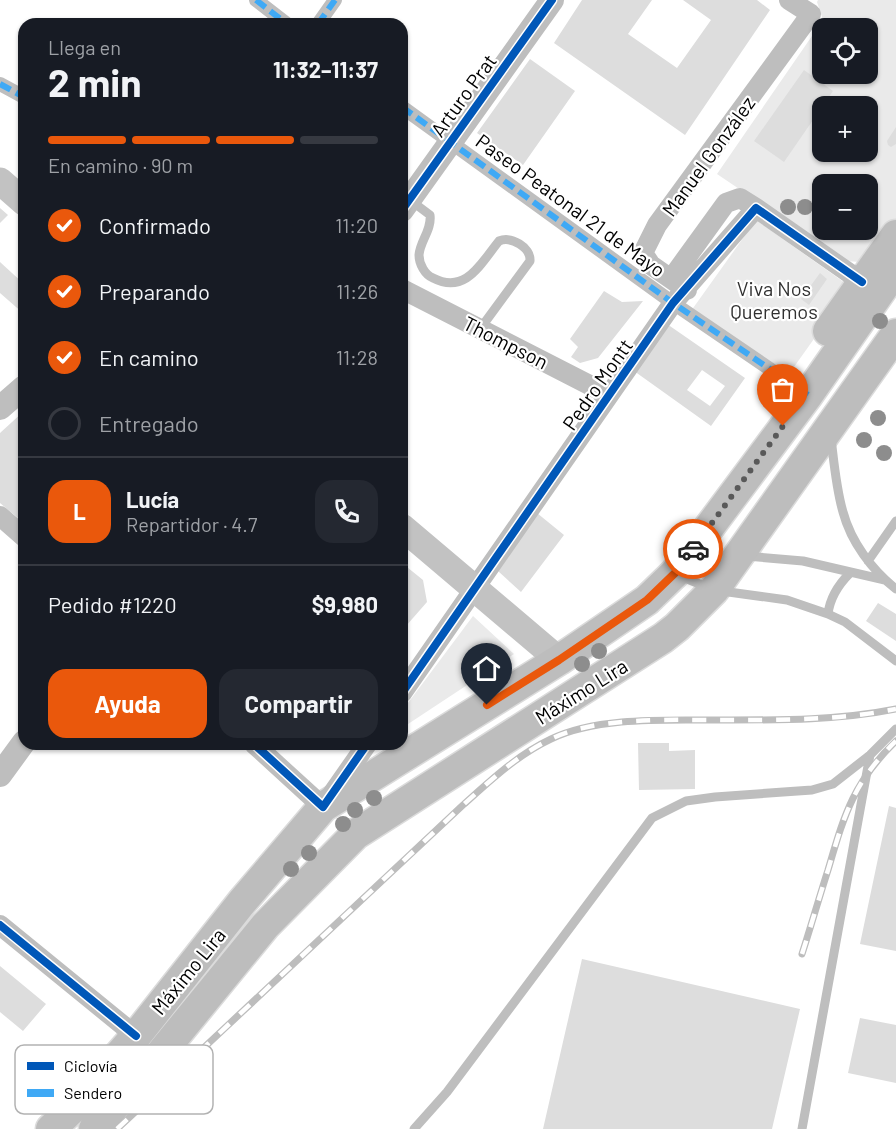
<!DOCTYPE html>
<html lang="es">
<head>
<meta charset="utf-8">
<style>
  body { margin:0; font-family:Barlow,sans-serif; background:#242831; color:#f1f3f6; height:100vh; display:flex; flex-direction:column; font-size:22px; white-space:nowrap }
  * { box-sizing:border-box; margin:0 }
  p { font-size:20px; color:#9ea1a6 }
  .icon { flex:none; width:33px; height:33px; fill:none; stroke:currentColor; stroke-width:2; stroke-linecap:round; stroke-linejoin:round }
  .map { position:relative; flex:1; overflow:hidden }
  .sheet { position:absolute; left:18px; top:18px; width:390px; height:732px; display:flex; flex-direction:column; background:#171b24; border-radius:18px; box-shadow:0 2px 4px #0004 }
  .sheet>* { flex:none }
  .fabs { position:absolute; left:812px; top:18px; display:grid; gap:12px }
  .fabs a { display:grid; place-items:center; width:66px; height:66px; border-radius:12px; background:#171b24; box-shadow:0 2px 4px #0004; font-size:30px }
  .pin { position:absolute; display:grid; place-items:center; width:51px; height:51px; color:#fff; margin:-62px -26px; border-radius:50% 50% 50% 0; rotate:-45deg; box-shadow:0 0 6px #0007 }
  .pin .icon { rotate:45deg }
  .courier { position:absolute; display:grid; place-items:center; width:60px; height:60px; margin:-30px; border:4px solid #ea580c; border-radius:50%; background:#fff; color:#222; box-shadow:0 2px 8px #0007 }
  .headline em { font-style:normal; font-weight:700 }
  .headline div { display:flex; flex-direction:column-reverse }
  .headline { display:flex; align-items:center; justify-content:space-between; height:102px; padding:0 30px }
  h1 { font-size:39px; font-weight:700; line-height:45px }
  .bar { display:grid; grid-template-columns:repeat(4,1fr); gap:9px 6px; align-content:center; height:72px; padding:0 30px }
  .bar i { height:8px; border-radius:4px; background:#363941 }
  .bar .selected { background:#ea580c }
  .bar p { grid-column:span 4 }
  .line { display:flex; align-items:center; gap:15px; padding:0 30px; border-top:2px solid #363941 }
  .line div { flex:1 }
  .round { display:grid; place-items:center; flex:none; width:63px; height:63px; border-radius:18px; background:#242831 }
  ol { padding:0 30px; list-style:none }
  li { display:flex; align-items:center; gap:18px; height:66px }
  li p { margin-inline-start:auto }
  li .icon { padding:6px; border-radius:50%; background:#ea580c; color:#fff; stroke-width:4 }
  li:last-child { color:#9ea1a6 }
  li i { width:33px; height:33px; border:3px solid #363941; border-radius:50% }
  .primary-button { display:flex; gap:12px; margin-top:auto; padding:12px 30px }
  .primary-button a { flex:1; height:69px; border-radius:18px; background:#ea580c; color:#fff; font-size:24px; font-weight:700; line-height:69px; text-align:center }
  .primary-button a+a { background:#242831; color:#f1f3f6 }
  .map>svg:first-child { display:block }
  .green { fill:#eaeaea; fill-rule:evenodd }
  .building { fill:#ddd; fill-rule:evenodd }
  .lines { fill:none; stroke-linecap:round; stroke-linejoin:round }
  .primary-casing { stroke:#dbdbdb; stroke-width:33 }
  .service { stroke:#bebebe; stroke-width:9 }
  .pedestrian { stroke:#bebebe; stroke-width:14 }
  .minor { stroke:#bebebe; stroke-width:20 }
  .tertiary { stroke:#bebebe; stroke-width:24 }
  .secondary { stroke:#c2c2c2; stroke-width:27 }
  .primary { stroke:#bdbdbd; stroke-width:30 }
  .rail-casing { stroke:#bdbdbd; stroke-width:7 }
  .rail { stroke:#fff; stroke-width:4.5; stroke-dasharray:14; stroke-linecap:butt }
  .quiet { stroke:#3fa9f5; stroke-width:6; stroke-dasharray:12 6; stroke-linecap:butt }
  .cycleway-casing { stroke:#fff; stroke-width:11 }
  .cycleway { stroke:#0057b8; stroke-width:8 }
  .tree { fill:#8d8d8d }
  .done { stroke:#595959; stroke-width:6; stroke-dasharray:0 10.8 }
  .route { stroke:#ea580c; stroke-width:8 }
  .labels { text-anchor:middle; dominant-baseline:central; stroke-width:4.5; stroke-linejoin:round; paint-order:stroke }
  .street-label { font-size:20px; fill:#000; stroke:#fff }
  .park-label { font-size:20px; fill:#303030; stroke:#fff }
  .key { fill:#fff; stroke:#b2b2b2; stroke-width:1.5 }
  .key-label { font-size:16px; fill:#000 }
</style>
</head>
<body>
<div class="map">
<svg width="896" height="1129" viewBox="0 0 896 1129">
  <rect width="100%" height="100%" fill="#fff"/>
  <path class="green" d="M818 0H896V222L860 262 846 261 717 174 823 20 817 2ZM822 28H867V74H822ZM822 106H867V152H822ZM822 184H867V230H822Z
    M756 220 845 283 848 291 789 374 691 311Z
    M473 616 514 654 402 728V711Z"/>
  <path class="building" d="M582 0H652L628 34 677 68 711 20 683 0H757L770 10 685 135 554 43Z
    M530 59 575 91 523 165 477 133Z
    M804 70 833 91 784 162 754 141Z
    M896 127V144L891 147 888 145 887 141Z
    M0 208 8 215 0 223Z
    M0 262 24 284V314L0 293Z
    M820 273 827 279 809 305 801 299Z
    M604 291 622 302 643 301 598 358 580 363 571 357 578 347 570 339Z
    M667 324 745 378 711 426 634 371ZM702 370 725 386 710 406 687 390Z
    M24 411V523L0 503V433Z
    M537 513 564 535 521 592 498 571Z
    M402 563 423 580 427 602 406 626 402 622Z
    M878 603 896 614V641L866 621Z
    M638 743H669V751L695 750V789L639 790Z
    M889 806 896 808V951L860 944Z
    M582 959 800 1009 772 1129H543Z
    M0 966 46 1004 23 1031 0 1012Z
    M860 1018 896 1025V1083L848 1073Z"/>
  <g class="lines">
    <defs>
      <path id="primary" d="M828 331 896 235
        M51 1129 72 1109 136 1036 242 902 323 807 559 660 647 600 675 573 808 395 896 269
        M94 1129 158 1057 265 926 356 834 663 638 677 627 714 590 896 334"/>
    </defs>
    <use href="#primary" class="primary-casing"/>
    <path class="service" d="M410 200 430 215C432 230 420 241 419 255 419 264 425 275 433 278 466 295 481 263 499 241 511 236 531 247 530 261L480 329
      M831 438C834 462 836 488 843 512 851 542 872 570 896 589
      M746 556 803 561 885 580
      M868 561 896 521
      M680 576 714 590 787 600 828 614 845 622 896 661
      M828 614C830 597 838 585 850 573
      M414 1129 447 1092 652 818 686 801 715 797 812 790 833 784 870 755 896 729
      M802 1129 870 755"/>
    <path class="pedestrian" d="M256 0 287 24
      M318 24 335 0
      M0 84 24 97
      M402 107 673 303 808 395"/>
    <path class="minor" d="M671 279 726 203 740 198 756 208
      M402 289 609 395
      M687 290 651 265 643 253 657 225 811 14 789 0
      M0 516 24 537
      M402 693 673 303 756 208 862 282
      M254 744 323 807 367 744
      M0 925 136 1036"/>
    <path class="tertiary" d="M402 210 552 0
      M0 408 24 387
      M0 775 24 742"/>
    <path class="secondary" d="M0 181 24 202
      M402 527 559 660"/>
    <use href="#primary" class="primary"/>
    <defs>
      <path id="rail" d="M802 954C811 926 819 898 828 870 844 816 853 782 896 741
        M117 1129 463 805C490 781 517 755 551 739 596 717 664 720 713 720 774 720 836 721 896 709"/>
    </defs>
    <use href="#rail" class="rail-casing"/>
    <use href="#rail" class="rail"/>
    <path class="quiet" d="M256 0 287 24
      M318 24 335 0
      M0 84 24 97
      M402 107 673 303 808 395"/>
    <defs>
      <path id="cycleway" d="M402 210 552 0
        M402 693 673 303 756 208 862 282
        M254 744 323 807 367 744
        M0 925 136 1036"/>
    </defs>
    <use href="#cycleway" class="cycleway-casing"/>
    <use href="#cycleway" class="cycleway"/>
  </g>
  <g class="tree">
    <circle cx="788" cy="207" r="8"/>
    <circle cx="805" cy="207" r="8"/>
    <circle cx="880" cy="321" r="8"/>
    <circle cx="878" cy="418" r="8"/>
    <circle cx="864" cy="440" r="8"/>
    <circle cx="884" cy="453" r="8"/>
    <circle cx="599" cy="651" r="8"/>
    <circle cx="582" cy="664" r="8"/>
    <circle cx="374" cy="798" r="8"/>
    <circle cx="355" cy="810" r="8"/>
    <circle cx="343" cy="824" r="8"/>
    <circle cx="309" cy="853" r="8"/>
    <circle cx="291" cy="869" r="8"/>
  </g>
  <g class="lines">
    <path class="done" d="M693 549 783 426"/>
    <path class="route" d="M487 705 559 660 647 600 675 573 693 549"/>
  </g>
  <g class="labels">
    <g class="street-label">
      <text transform="translate(463 95) rotate(-54)">Arturo Prat</text>
      <text transform="translate(708 156) rotate(-54)">Manuel González</text>
      <text transform="translate(571 205) rotate(36)">Paseo Peatonal 21 de Mayo</text>
      <text transform="translate(506 342) rotate(27)">Thompson</text>
      <text transform="translate(597 384) rotate(-55)">Pedro Montt</text>
      <text transform="translate(581 691) rotate(-32)">Máximo Lira</text>
      <text transform="translate(188 971) rotate(-51)">Máximo Lira</text>
    </g>
    <g class="park-label">
      <text x="774" y="288">Viva Nos<tspan x="774" dy="23">Queremos</tspan></text>
    </g>
  </g>
  <rect x="15" y="1045" width="198" height="69" rx="9" class="key"/>
  <rect x="27" y="1062" width="27" height="8" fill="#0057b8"/>
  <rect x="27" y="1089" width="27" height="8" fill="#3fa9f5"/>
  <g class="key-label">
    <text x="64" y="1072">Ciclovía</text>
    <text x="64" y="1099">Sendero</text>
  </g>
</svg>
<div class="fabs">
<a><svg class="icon" aria-label="locate" viewBox="0 0 24 24"><circle cx="12" cy="12" r="6"/><path d="M12 2v4M12 18v4M2 12h4M18 12h4"/></svg></a>
<a>+</a>
<a>−</a>
</div>
<div class="pin" style="left:783px;top:426px;background:#ea580c"><svg class="icon" aria-label="bag" viewBox="0 0 24 24"><path d="M5 8h14l-1 12H6zM9 8a3 3 0 0 1 6 0"/></svg></div>
<div class="pin" style="left:487px;top:705px;background:#1f2937"><svg class="icon" aria-label="home" viewBox="0 0 24 24"><path d="M3 11l9-7 9 7M6 9v11h12V9"/></svg></div>
<div class="courier" style="left:693px;top:549px"><svg class="icon" aria-label="car" viewBox="0 0 24 24"><path d="M5 17H2v-5l4-1 3-4h7l3 4 3 1v5h-3M9 17h6M6 11h13"/><circle cx="7" cy="17" r="2"/><circle cx="17" cy="17" r="2"/></svg></div>
<section class="sheet">
<div class="headline"><div><h1>2 min</h1><p>Llega en</p></div><em>11:32–11:37</em></div>
<div class="bar"><i class="selected"></i><i class="selected"></i><i class="selected"></i><i></i><p>En camino · 90 m</p></div>
<ol>
<li><svg class="icon" aria-label="check" viewBox="0 0 24 24"><path d="M5 12l5 5 9-10"/></svg>Confirmado<p>11:20</p></li>
<li><svg class="icon" aria-label="check" viewBox="0 0 24 24"><path d="M5 12l5 5 9-10"/></svg>Preparando<p>11:26</p></li>
<li><svg class="icon" aria-label="check" viewBox="0 0 24 24"><path d="M5 12l5 5 9-10"/></svg>En camino<p>11:28</p></li>
<li><i></i>Entregado</li>
</ol>
<div class="line" style="height:108px"><b class="round" style="background:#ea580c;color:#fff">L</b><div><b>Lucía</b><p>Repartidor · 4.7</p></div><a class="round"><svg class="icon" aria-label="phone" viewBox="0 0 24 24"><path d="M5 4h4l2 5-3 2q2 4 5 5l2-3 5 2v4C11 20 4 13 5 4z"/></svg></a></div>
<div class="line" style="height:78px"><div>Pedido #1220</div><b>$9,980</b></div>
<div class="primary-button"><a>Ayuda</a><a>Compartir</a></div>
</section>
</div>
</body>
</html>
